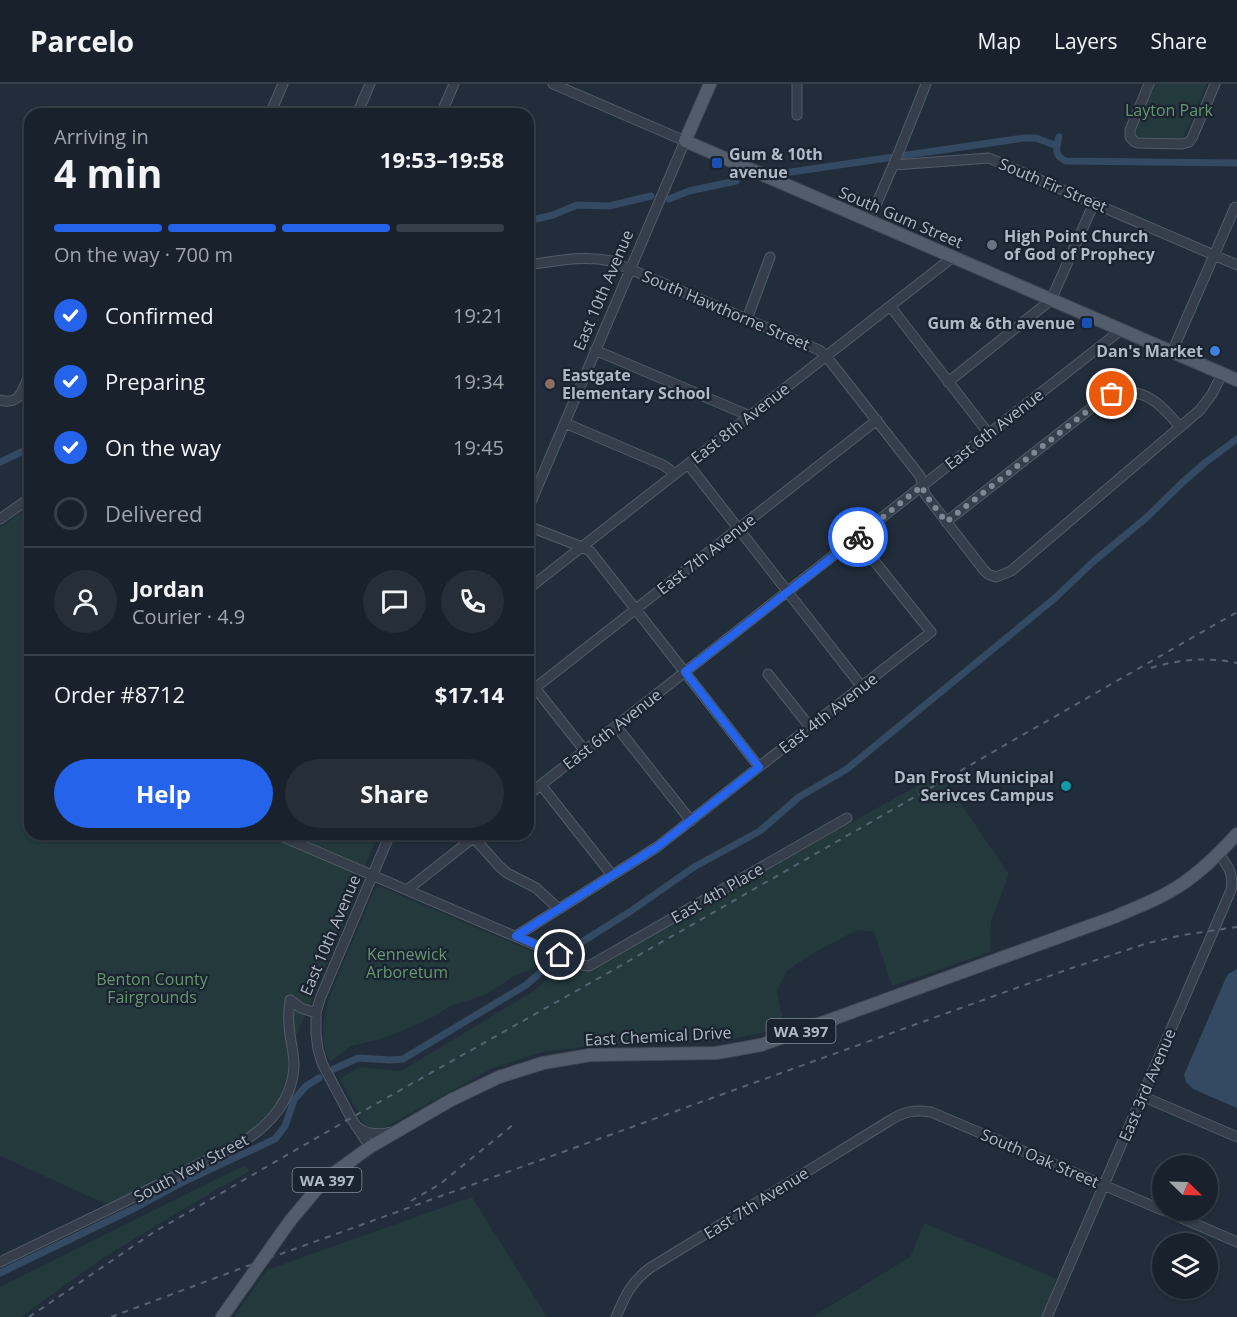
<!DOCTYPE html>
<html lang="en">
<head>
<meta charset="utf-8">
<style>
  body { margin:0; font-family:"Open Sans",sans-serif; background:#262f38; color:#f1f3f6; height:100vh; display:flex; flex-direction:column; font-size:22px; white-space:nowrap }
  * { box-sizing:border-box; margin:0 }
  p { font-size:20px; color:#9fa4a9 }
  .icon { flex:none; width:33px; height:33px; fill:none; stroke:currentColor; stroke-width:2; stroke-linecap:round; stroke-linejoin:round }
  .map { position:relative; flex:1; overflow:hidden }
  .drawer { position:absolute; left:24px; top:24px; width:510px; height:732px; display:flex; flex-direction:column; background:#19222c; border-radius:18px; box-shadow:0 2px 4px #0004,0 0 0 2px #373f48 }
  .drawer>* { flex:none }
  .needle { width:39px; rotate:113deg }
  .buttons { position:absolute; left:1152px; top:1071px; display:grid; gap:12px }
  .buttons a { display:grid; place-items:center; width:66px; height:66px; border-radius:50%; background:#19222c; box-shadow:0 2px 4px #0004,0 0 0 2px #373f48; font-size:30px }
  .pin { position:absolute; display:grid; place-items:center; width:51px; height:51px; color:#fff; margin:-26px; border:3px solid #fff; border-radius:50%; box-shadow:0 2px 6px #0007 }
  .courier { position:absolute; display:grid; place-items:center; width:60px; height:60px; margin:-30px; border:4px solid #2563eb; border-radius:50%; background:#fff; color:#222; box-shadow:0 2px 8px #0007 }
  .headline em { font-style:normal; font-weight:700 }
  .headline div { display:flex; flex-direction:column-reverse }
  .headline { display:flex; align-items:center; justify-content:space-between; height:102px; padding:0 30px }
  h1 { font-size:39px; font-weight:700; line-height:45px }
  .bar { display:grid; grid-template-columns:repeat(4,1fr); gap:9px 6px; align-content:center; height:72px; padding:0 30px }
  .bar i { height:8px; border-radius:4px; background:#373f48 }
  .bar .on { background:#2563eb }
  .bar p { grid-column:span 4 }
  .line { display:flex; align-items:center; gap:15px; padding:0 30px; border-top:2px solid #373f48 }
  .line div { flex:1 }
  .round { display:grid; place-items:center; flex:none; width:63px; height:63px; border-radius:32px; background:#262f38 }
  ol { padding:0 30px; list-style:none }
  li { display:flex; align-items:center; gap:18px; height:66px }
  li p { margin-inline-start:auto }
  li .icon { padding:6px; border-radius:50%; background:#2563eb; color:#fff; stroke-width:4 }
  li:last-child { color:#9fa4a9 }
  li i { width:33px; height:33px; border:3px solid #373f48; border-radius:50% }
  .button { display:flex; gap:12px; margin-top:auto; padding:12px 30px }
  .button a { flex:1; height:69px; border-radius:36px; background:#2563eb; color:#fff; font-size:24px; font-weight:700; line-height:69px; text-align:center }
  .button a+a { background:#262f38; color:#f1f3f6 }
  header { display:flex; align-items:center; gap:36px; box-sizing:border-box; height:84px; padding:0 30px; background:#19222c; border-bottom:2px solid #373f48 }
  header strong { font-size:28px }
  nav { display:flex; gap:33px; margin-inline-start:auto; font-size:21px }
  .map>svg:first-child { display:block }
  .green { fill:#23393b }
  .water { fill:#344962 }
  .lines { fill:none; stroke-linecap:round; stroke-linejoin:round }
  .canal { stroke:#344962; stroke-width:7 }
  .minor-casing { stroke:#525c68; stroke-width:11 }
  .major-casing { stroke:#414a57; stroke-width:14 }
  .minor { stroke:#353e4a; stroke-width:9 }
  .major { stroke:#525d6b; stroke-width:12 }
  .rail { stroke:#566372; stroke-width:2; stroke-dasharray:6 6; stroke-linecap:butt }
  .major-bridge-casing { stroke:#414a57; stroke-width:14; stroke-linecap:butt }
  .major-bridge { stroke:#525d6b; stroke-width:12 }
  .done { stroke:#7d8896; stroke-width:6; stroke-dasharray:0 10.8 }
  .route { stroke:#2563eb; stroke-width:8 }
  .transit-dot { fill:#1a4fb4; stroke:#1a232f; stroke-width:2 }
  .worship-dot { fill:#6b7280; stroke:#1a232f; stroke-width:2 }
  .shop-dot { fill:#3f7fe0; stroke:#1a232f; stroke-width:2 }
  .education-dot { fill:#8d6e63; stroke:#1a232f; stroke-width:2 }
  .culture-dot { fill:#0f9aa8; stroke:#1a232f; stroke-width:2 }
  .labels { text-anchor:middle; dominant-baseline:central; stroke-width:4.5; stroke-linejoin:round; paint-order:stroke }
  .shield { fill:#1a232f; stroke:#828c99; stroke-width:1.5 }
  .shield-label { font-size:15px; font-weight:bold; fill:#afb9c7 }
  .park-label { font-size:16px; fill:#669870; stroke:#1a232f }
  .poi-label { font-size:16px; font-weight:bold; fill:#afb9c7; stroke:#1a232f; text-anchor:start }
  .street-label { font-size:16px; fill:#afb9c7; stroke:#1a232f }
</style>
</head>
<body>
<header>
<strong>Parcelo</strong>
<nav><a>Map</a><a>Layers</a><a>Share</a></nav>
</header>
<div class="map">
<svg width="1237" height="1233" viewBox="0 0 1237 1233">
  <rect width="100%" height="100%" fill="#212d3a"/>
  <path class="green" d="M1154 0H1207L1183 55 1135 54 1133 48Z
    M30 422V750H379L366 780 361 800 289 969 287 997 272 1029 248 1051 108 1121 0 1072V443Z
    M938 690C964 721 985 757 1009 790L991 837 990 868 892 902 874 848 857 846 810 871 787 887 777 906 780 924 785 941 762 949 723 957 593 962 543 968 493 984 382 1045H373L363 1039 340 995 359 983 401 987 535 906 567 878 595 882Z
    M381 803 545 873 535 882 528 887 512 893 498 903 482 912 450 922 433 933 395 950 381 955 351 962 330 978C312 941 333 904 347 870 356 849 365 827 375 805Z
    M245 1081 250 1087 187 1123 103 1174 21 1233H0V1203Z
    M472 1113 547 1233H234L267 1186Z
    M924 1139 1057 1195 1041 1233H812L910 1173Z"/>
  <path class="water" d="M1237 885V1024L1193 1005 1186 998 1184 991 1225 896 1228 890Z"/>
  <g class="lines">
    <path class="canal" d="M1059 53C1056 64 1054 72 1066 77L1237 79
      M791 88 1024 54H1036L1057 62
      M669 115 689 107 736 97
      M528 137 553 131 577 121 609 122 651 112
      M0 378 30 364
      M566 868 631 827 694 783 760 747 799 713 847 685 1055 514 1094 477 1146 434 1184 397 1206 378 1237 355
      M334 985 358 974 390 976 403 975 526 901 556 875
      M0 1189 133 1125 185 1097 275 1055 285 1042 294 1016 306 1002 319 994"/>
    <defs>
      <path id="minor" d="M797 0V31
        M1149 0 1130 46V53L1135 58 1138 59 1182 60 1189 58 1192 54 1215 0
        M270 30 283 0
        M357 30 370 0
        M441 30 454 0
        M894 81 989 74 1237 181
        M869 137 896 75 926 0
        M528 181C556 177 583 171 611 177L819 266 826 272 920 392 925 410 983 485 988 490 996 493 1011 487 1200 326 1212 310 1222 290
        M890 222 989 350
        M747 235 770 173
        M595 266 750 332
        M1172 268 1235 123 1237 124
        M948 298 1051 216 1094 119
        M0 316C21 322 23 304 30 289
        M565 339 663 381 669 385 674 391
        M688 380 862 603
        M528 425 685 57 553 0
        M0 435 30 414
        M946 438 1104 314C1138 298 1159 317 1179 342
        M528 442 582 463 590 467 759 683
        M528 505 953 173
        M768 590 810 643
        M528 595 585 667
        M535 604 877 336
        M616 642 691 737
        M541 701 612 791
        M528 711 1121 246
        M276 750 582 881 589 882 847 734
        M474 754 499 782 507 789 536 804 559 825
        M407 806 477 751
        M516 852 657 763 931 548 856 454
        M1142 1012 1237 1053
        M359 1044C369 1051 380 1051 391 1048
        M370 1063 351 1034 322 979 318 965 316 950V929L320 915 390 750
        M1163 1126 1237 1158
        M0 1178 122 1119 241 1059C269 1042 293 1016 294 981 294 967 289 953 289 939 288 931 289 924 290 916L301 924 316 929
        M616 1233C625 1212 631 1198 650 1184L889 1037C903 1028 914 1025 931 1028L1162 1126
        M1047 1233 1231 806C1234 790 1228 782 1219 770"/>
      <path id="major" d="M710 0 685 57 1237 296
        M290 1137 316 1106 334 1089 370 1063 451 1016 499 993 543 979 590 971 716 969 761 961 1117 832C1134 824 1152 818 1169 808 1195 794 1217 772 1237 750
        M222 1233 232 1219"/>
    </defs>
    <use href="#minor" class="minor-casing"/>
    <use href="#major" class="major-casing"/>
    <use href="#minor" class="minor"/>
    <use href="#major" class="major"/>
    <path class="rail" d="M1151 584C1179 575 1208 573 1237 579
      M411 1117 440 1100 514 1040
      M29 1233 154 1148 351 1034 606 890 1237 528
      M111 1233 242 1184 1066 886 1148 859 1183 851 1237 843"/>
    <defs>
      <path id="major-bridge" d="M232 1219 290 1137"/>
    </defs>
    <use href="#major-bridge" class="major-bridge-casing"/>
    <use href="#major-bridge" class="major-bridge"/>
  </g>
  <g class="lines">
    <path class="done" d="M858 453 922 402 925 410 946 438 1104 314 1112 310"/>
    <path class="route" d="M560 871 516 852 657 763 759 683 685 588 858 453"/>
  </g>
  <g class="transit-dot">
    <rect x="711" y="73" width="12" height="12" rx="3"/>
    <rect x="1081" y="233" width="12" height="12" rx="3"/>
  </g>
  <circle class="worship-dot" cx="992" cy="161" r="6"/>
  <circle class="shop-dot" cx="1215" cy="267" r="6"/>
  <circle class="education-dot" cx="550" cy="300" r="6"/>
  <circle class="culture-dot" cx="1066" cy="702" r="6"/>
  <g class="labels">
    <g class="shield">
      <rect x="766.5" y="935" width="69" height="24" rx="4.5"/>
      <rect x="292.5" y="1084" width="69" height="24" rx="4.5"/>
    </g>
    <g class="shield-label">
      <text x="801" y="947">WA 397</text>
      <text x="327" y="1096">WA 397</text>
    </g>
    <g class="park-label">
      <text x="1169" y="26">Layton Park</text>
      <text x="407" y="870">Kennewick<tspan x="407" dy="18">Arboretum</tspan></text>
      <text x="152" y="895">Benton County<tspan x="152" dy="18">Fairgrounds</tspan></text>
    </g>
    <g class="poi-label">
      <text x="729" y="70">Gum &amp; 10th<tspan x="729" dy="18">avenue</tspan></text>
      <text x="1004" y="152">High Point Church<tspan x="1004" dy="18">of God of Prophecy</tspan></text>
      <text x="1075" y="239" text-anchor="end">Gum &amp; 6th avenue</text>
      <text x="1203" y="267" text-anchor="end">Dan's Market</text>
      <text x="562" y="291">Eastgate<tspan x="562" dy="18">Elementary School</tspan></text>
      <text x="1054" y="693" text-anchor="end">Dan Frost Municipal<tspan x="1054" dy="18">Serivces Campus</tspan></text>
    </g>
    <g class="street-label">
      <text transform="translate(1053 101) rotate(23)">South Fir Street</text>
      <text transform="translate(901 133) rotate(23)">South Gum Street</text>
      <text transform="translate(603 206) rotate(-67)">East 10th Avenue</text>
      <text transform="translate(726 226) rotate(23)">South Hawthorne Street</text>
      <text transform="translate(740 339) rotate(-38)">East 8th Avenue</text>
      <text transform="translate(994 345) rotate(-38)">East 6th Avenue</text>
      <text transform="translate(706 470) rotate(-38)">East 7th Avenue</text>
      <text transform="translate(828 629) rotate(-38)">East 4th Avenue</text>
      <text transform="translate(612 645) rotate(-38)">East 6th Avenue</text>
      <text transform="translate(717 809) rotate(-30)">East 4th Place</text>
      <text transform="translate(330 851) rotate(-67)">East 10th Avenue</text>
      <text transform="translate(658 952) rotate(-3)">East Chemical Drive</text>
      <text transform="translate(1147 1001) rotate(-67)">East 3rd Avenue</text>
      <text transform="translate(1040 1074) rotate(23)">South Oak Street</text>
      <text transform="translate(191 1084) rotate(-28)">South Yew Street</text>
      <text transform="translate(756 1119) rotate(-32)">East 7th Avenue</text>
    </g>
  </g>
</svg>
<div class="buttons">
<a><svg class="needle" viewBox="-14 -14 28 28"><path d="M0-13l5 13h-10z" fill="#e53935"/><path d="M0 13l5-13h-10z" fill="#9fa4a9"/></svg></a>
<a><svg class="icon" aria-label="layers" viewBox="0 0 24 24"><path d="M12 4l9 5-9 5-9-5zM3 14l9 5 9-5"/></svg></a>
</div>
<div class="pin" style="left:1112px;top:310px;background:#ea580c"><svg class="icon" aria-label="bag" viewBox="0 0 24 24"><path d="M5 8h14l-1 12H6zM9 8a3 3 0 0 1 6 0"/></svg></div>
<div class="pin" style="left:560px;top:871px;background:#1f2937"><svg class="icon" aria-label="home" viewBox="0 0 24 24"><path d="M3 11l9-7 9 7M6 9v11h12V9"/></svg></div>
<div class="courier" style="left:858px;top:453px"><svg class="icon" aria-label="bike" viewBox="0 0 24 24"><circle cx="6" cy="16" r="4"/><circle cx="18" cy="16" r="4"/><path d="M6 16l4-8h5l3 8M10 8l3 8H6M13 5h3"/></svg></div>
<section class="drawer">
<div class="headline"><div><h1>4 min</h1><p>Arriving in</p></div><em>19:53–19:58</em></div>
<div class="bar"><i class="on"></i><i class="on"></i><i class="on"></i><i></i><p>On the way · 700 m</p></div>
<ol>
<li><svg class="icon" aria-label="check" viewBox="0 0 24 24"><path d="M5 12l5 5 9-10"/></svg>Confirmed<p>19:21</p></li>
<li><svg class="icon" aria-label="check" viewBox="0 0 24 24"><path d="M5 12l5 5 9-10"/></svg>Preparing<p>19:34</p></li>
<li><svg class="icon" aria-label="check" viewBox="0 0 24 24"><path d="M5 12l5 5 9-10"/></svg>On the way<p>19:45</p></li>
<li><i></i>Delivered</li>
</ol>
<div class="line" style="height:108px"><a class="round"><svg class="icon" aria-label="person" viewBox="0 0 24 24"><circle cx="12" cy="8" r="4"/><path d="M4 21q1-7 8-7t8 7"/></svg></a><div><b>Jordan</b><p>Courier · 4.9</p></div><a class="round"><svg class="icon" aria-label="chat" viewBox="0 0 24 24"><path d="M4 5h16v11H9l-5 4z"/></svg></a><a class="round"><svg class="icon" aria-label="phone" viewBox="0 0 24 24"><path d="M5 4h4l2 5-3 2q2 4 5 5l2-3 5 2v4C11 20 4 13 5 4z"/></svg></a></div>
<div class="line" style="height:78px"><div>Order #8712</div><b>$17.14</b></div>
<div class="button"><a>Help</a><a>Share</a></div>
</section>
</div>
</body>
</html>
